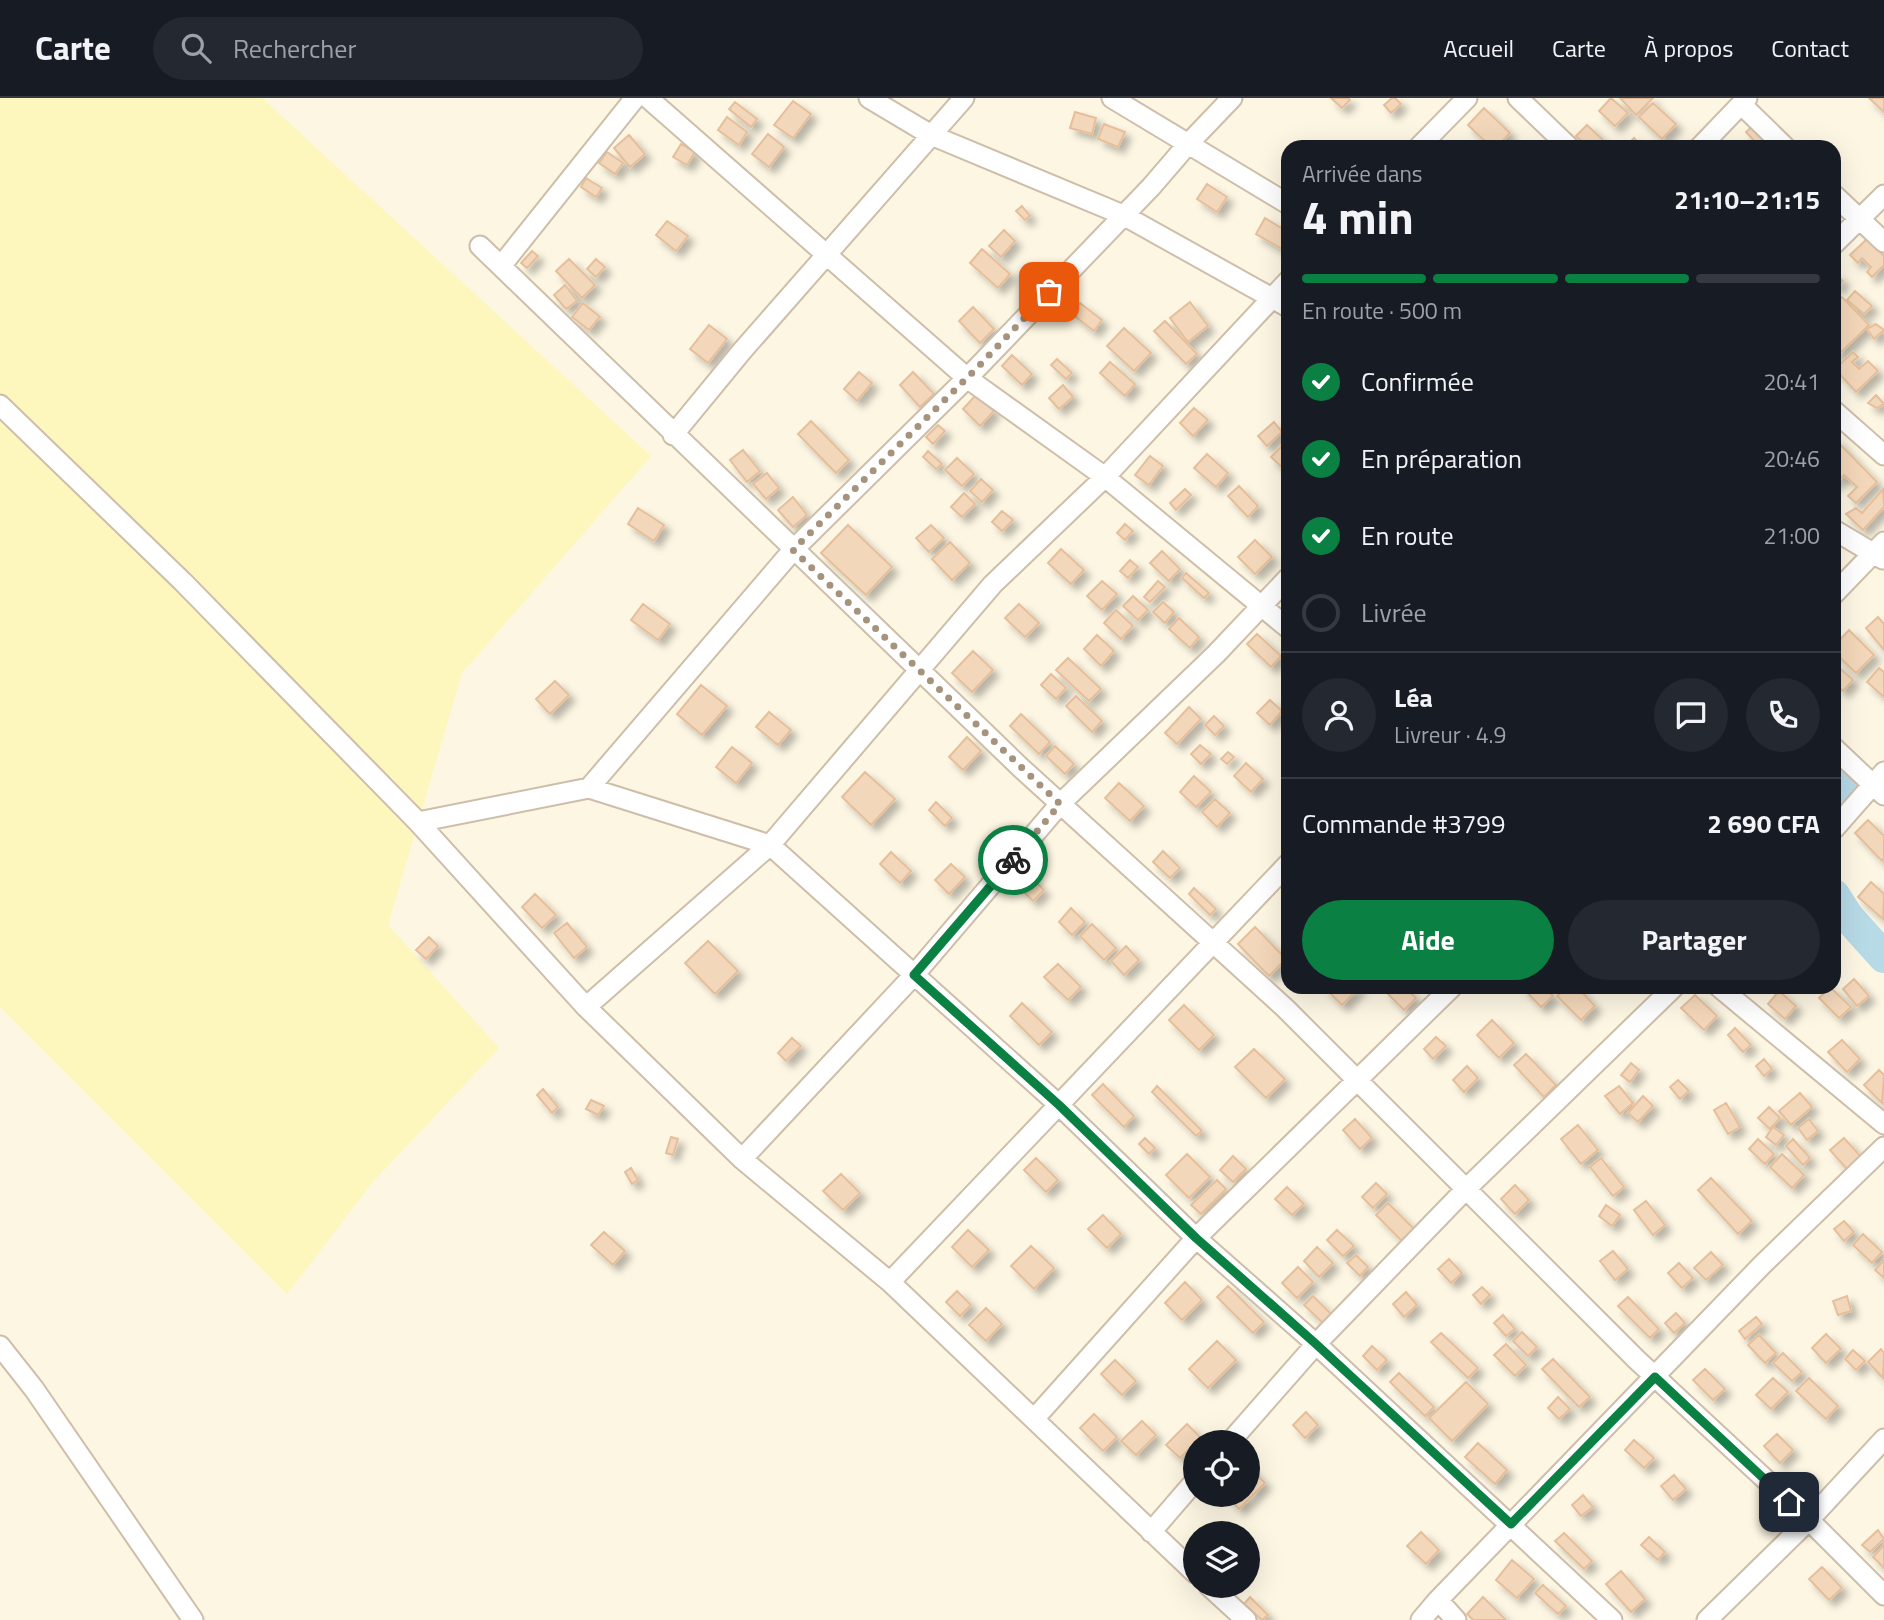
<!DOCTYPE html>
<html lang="fr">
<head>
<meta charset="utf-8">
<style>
  body { margin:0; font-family:"Titillium Web",sans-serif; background:#242831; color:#f1f3f6; height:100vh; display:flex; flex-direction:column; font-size:26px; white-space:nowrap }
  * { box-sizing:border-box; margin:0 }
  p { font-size:23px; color:#9ea1a6 }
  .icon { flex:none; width:38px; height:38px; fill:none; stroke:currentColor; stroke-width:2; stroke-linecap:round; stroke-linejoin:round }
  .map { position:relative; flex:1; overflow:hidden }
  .panel { position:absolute; left:1281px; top:42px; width:560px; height:854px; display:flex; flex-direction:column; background:#171b24; border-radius:21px; box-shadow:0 7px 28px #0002 }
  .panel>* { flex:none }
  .fabs { position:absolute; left:1183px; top:1332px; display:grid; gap:14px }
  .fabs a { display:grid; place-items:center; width:77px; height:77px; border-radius:50%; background:#171b24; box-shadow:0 7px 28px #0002; font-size:35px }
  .pin { position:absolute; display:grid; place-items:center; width:60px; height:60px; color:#fff; margin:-30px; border-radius:14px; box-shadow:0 4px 10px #0006 }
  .courier { position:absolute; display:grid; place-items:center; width:70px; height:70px; margin:-35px; border:5px solid #0b8043; border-radius:50%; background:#fff; color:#222; box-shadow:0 2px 9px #0007 }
  .headline em { font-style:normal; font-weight:700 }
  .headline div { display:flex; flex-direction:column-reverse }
  .headline { display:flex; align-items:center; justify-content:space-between; height:119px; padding:0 21px }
  h1 { font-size:46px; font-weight:700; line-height:52px }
  .bar { display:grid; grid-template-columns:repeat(4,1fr); gap:10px 7px; align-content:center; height:84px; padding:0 21px }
  .bar i { height:9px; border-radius:5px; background:#363941 }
  .bar .selected { background:#0b8043 }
  .bar p { grid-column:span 4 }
  .line { display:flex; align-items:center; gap:18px; padding:0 21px; border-top:2px solid #363941 }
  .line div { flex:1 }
  .round { display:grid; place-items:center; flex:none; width:74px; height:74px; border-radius:37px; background:#242831 }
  ol { padding:0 21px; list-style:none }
  li { display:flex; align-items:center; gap:21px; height:77px }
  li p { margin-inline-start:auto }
  li .icon { padding:7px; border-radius:50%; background:#0b8043; color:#fff; stroke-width:4 }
  li:last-child { color:#9ea1a6 }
  li i { width:38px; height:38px; border:4px solid #363941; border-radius:50% }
  .button { display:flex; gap:14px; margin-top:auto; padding:14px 21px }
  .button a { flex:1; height:80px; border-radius:42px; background:#0b8043; color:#fff; font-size:28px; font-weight:700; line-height:80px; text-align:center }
  .button a+a { background:#242831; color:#f1f3f6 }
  header { display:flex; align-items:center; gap:42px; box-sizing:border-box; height:98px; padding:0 35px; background:#171b24; border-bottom:2px solid #363941 }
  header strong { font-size:33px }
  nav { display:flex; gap:38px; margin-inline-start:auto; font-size:24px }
  .search { width:490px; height:63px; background:#242831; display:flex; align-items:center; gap:18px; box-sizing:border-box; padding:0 24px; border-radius:38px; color:#9ea1a6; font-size:26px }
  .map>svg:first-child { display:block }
  .sand { fill:#fdf6bd }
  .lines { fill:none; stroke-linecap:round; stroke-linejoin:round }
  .river { stroke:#b7dae7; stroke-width:32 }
  .building { fill:#f3d7ba; stroke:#e6bf9a; stroke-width:2; filter:url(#shadow) }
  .minor-casing { stroke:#cebea9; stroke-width:23 }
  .minor { stroke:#fff; stroke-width:19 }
  .done { stroke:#a5937e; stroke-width:7; stroke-dasharray:0 12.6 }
  .route { stroke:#0b8043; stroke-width:9 }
</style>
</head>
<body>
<header>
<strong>Carte</strong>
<div class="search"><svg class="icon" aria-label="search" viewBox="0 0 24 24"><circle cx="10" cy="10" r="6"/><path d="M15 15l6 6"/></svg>Rechercher</div>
<nav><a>Accueil</a><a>Carte</a><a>À propos</a><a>Contact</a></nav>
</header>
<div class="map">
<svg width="1884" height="1522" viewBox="0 0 1884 1522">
  <defs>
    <filter id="shadow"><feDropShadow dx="6" dy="6" stdDeviation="3.5" flood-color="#0004"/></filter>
  </defs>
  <rect width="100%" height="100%" fill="#fdf6e3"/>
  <path class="sand" d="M0 0H262L651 358 462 575 388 827 499 950 372 1085 287 1196 0 909Z"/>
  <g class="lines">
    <path class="river" d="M1834 675 1849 697 1834 724
      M1834 797 1848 819 1884 859"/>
  </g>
  <path class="building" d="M1331 0H1348L1350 2 1342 10Z
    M1392 0H1395L1401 6 1391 15 1384 7Z
    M1611 0 1628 15 1615 28 1599 13Z
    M1620 0H1653L1636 17Z
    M1869 0H1884V14Z
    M793 3 811 16 793 40 774 27Z
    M735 4 757 21 751 29 729 11Z
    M1653 5 1676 26 1662 41 1639 19Z
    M1484 10 1510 35 1497 49H1491L1468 27Z
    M1075 14 1096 20 1092 36 1070 30Z
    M727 19 747 34 739 47 718 32Z
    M1104 26 1125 34 1118 49 1098 41Z
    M1587 27 1604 43 1598 49H1588L1576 38Z
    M1753 28 1765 41 1758 47 1746 34Z
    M768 36 784 49 769 69 752 56Z
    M629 37 645 56 630 69 614 50Z
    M1634 40 1642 49H1625Z
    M681 46 695 54 687 67 673 59Z
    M607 54 623 65 615 76 599 65Z
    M586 80 602 90 596 99 581 89Z
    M1207 86 1227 99 1217 114 1197 101Z
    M1022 108 1030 118 1025 122 1016 113Z
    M1265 120 1288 134V146L1284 152 1256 136Z
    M667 123 688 138 676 153 656 137Z
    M1004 132 1015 143 1001 159 989 148Z
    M1867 141 1884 158V167L1872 179 1867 174 1871 169 1862 160 1858 165 1850 157Z
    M982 151 1010 176 998 190 970 165Z
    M532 153 538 158 527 170 521 165Z
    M569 161 595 187 582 200 556 173Z
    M596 161 605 169 596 179 587 171Z
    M1037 174 1044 182 1033 192 1026 185Z
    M1834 175 1843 183 1836 191 1834 189Z
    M565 187 577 203 566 211 554 197Z
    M1855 193 1872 208 1864 216 1847 202Z
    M1842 199 1869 227 1835 260 1834 207Z
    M1190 204 1208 228 1188 244 1170 220Z
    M583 205 600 219 589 232 572 219Z
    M1080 205 1102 222 1094 233 1072 216Z
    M973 209 994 231 980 245 959 223Z
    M1165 223 1197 256 1186 266 1154 233Z
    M1876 226 1884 232 1874 241 1867 231Z
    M709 227 727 241 708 265 690 251Z
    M1124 230 1151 255 1134 273 1107 248Z
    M1853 254 1858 259 1852 264 1859 271 1868 263 1878 273 1856 294 1835 271Z
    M1012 257 1032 276 1022 287 1002 268Z
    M1057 261 1072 275 1066 281 1051 267Z
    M1110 264 1135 286 1125 298 1100 275Z
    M859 274 872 285 857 303 844 291Z
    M913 274 934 296 920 309 900 287Z
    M1063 287 1073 299 1059 311 1049 300Z
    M976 297 994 313 980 328 963 311Z
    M1876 297 1884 306 1877 310 1868 305Z
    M1194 310 1208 322 1193 338 1180 325Z
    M811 323 849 362 836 375 798 336Z
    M1274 324 1282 334 1267 348 1258 338Z
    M938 327 945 333 933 346 926 339Z
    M1834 340 1877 384 1856 405 1848 398 1857 389 1844 377 1835 386 1834 384Z
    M1284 346 1288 349V375L1271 359Z
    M743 352 760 373 747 384 730 362Z
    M928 353 942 366 936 371 923 359Z
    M1207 356 1228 375 1216 389 1194 370Z
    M1150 358 1163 368 1149 387 1135 377Z
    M957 360 974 376 962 388 945 372Z
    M767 375 779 390 766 401 753 386Z
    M981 381 993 392 982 404 970 393Z
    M1239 388 1258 408 1248 419 1228 398Z
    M1185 391 1191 397 1176 412 1170 405Z
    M1883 391 1884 409 1863 432 1846 416 1856 410 1862 415Z
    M964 395 975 406 962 419 951 409Z
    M793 399 807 417 793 429 778 412Z
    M638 410 664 427 654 443 628 426Z
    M1002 413 1013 422 1002 433 992 424Z
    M1125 426 1133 433 1125 442 1117 435Z
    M848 427 892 469 866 497 821 455Z
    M931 427 944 440 929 454 916 440Z
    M1255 442 1272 459 1255 476 1238 459Z
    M950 444 970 465 952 482 932 461Z
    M1061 451 1084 472 1071 486 1048 465Z
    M1162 453 1180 471 1169 483 1150 465Z
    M1130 462 1138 469 1128 480 1120 473Z
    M1186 475 1209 495 1204 500 1182 480Z
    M1102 483 1117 496 1102 512 1087 498Z
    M1158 483 1165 489 1150 504 1144 499Z
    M1133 498 1148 512 1138 522 1123 508Z
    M1163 504 1174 514 1165 525 1153 514Z
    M643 506 670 526 658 542 631 522Z
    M1019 506 1039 525 1025 539 1005 520Z
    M1116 512 1133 528 1121 541 1104 525Z
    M1878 519 1884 526V552L1866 530Z
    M1179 520 1199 539 1190 550 1169 531Z
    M1849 532 1874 557 1856 575 1834 554V548Z
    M1257 536 1281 558 1271 569 1247 546Z
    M1097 537 1114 553 1101 568 1084 551Z
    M973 553 993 572 972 594 952 575Z
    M1068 560 1101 591 1089 603 1056 572Z
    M1834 565 1853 582 1843 593 1834 584Z
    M1879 570 1884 574V599L1867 584Z
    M1051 576 1066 590 1056 601 1041 587Z
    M555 583 569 597 550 616 536 601Z
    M701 587 727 608 702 637 677 616Z
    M1076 598 1102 623 1092 634 1066 608Z
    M1270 602 1282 613 1270 627 1257 615Z
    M1189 609 1201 621 1177 646 1165 635Z
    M769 614 791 632 778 647 756 629Z
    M1021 616 1050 644 1039 656 1010 628Z
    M1214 618 1224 628 1215 637 1205 627Z
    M967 639 981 653 963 672 949 659Z
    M1200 647 1211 656 1201 666 1191 656Z
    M1055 648 1074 666 1065 676 1046 658Z
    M732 649 752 665 736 685 716 669Z
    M1228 654 1234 659 1227 666 1221 661Z
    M1246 665 1263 681 1251 694 1234 678Z
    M865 674 895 701 871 727 842 699Z
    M1194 678 1211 694 1196 709 1180 694Z
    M1119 685 1144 708 1130 723 1105 700Z
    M1215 701 1230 715 1217 729 1202 714Z
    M936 704 952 720 945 728 929 712Z
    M1868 722 1884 738V760L1882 763 1855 735Z
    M1163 753 1180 770 1170 780 1153 764Z
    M891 754 911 773 900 785 880 766Z
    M951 766 965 779 949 796 935 782Z
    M1031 779 1044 792 1033 803 1020 790Z
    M1871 784 1884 796 1883 821 1858 799Z
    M1194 790 1216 811 1210 817 1189 796Z
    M535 796 556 817 542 830 522 809Z
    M1071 810 1085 824 1072 837 1059 824Z
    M567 825 587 849 574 860 554 835Z
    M1092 826 1116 850 1104 862 1080 838Z
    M1255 829 1286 861 1269 878 1238 846Z
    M429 839 438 848 426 861 416 852Z
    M708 843 738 873 715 896 685 865Z
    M1126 848 1139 862 1124 877 1111 863Z
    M1058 866 1081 889 1068 902 1044 879Z
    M1854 881 1869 898 1857 908 1843 891Z
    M1324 889H1360L1342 907Z
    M1391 889H1405L1416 900 1404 912 1386 894Z
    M1522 889H1544L1553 898 1541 909Z
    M1567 889H1577L1595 908 1581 922 1557 898Z
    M1830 889 1851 909 1839 920 1819 900Z
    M1779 893 1796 908 1785 921 1768 906Z
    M1695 897 1717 918 1704 932 1681 910Z
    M1022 905 1052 934 1039 947 1010 918Z
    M1184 907 1214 937 1199 952 1169 922Z
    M1492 922 1514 945 1499 960 1477 937Z
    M1735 930 1751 947 1743 954 1728 937Z
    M1436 939 1446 948 1433 961 1424 951Z
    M792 940 801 948 786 963 778 955Z
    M1842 942 1860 961 1847 974 1828 954Z
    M1254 951 1285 981 1266 1000 1235 969Z
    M1526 956 1556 987 1544 999 1514 967Z
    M1764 961 1772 971 1764 978 1756 968Z
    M1631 965 1639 972 1630 984 1621 977Z
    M1467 968 1478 980 1464 994 1453 982Z
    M1879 972 1884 977 1882 1005 1864 987Z
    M1678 982 1689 993 1680 1001 1670 989Z
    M1103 986 1134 1018 1124 1029 1092 997Z
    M1157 988 1202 1033 1196 1038 1152 994Z
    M1619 988 1633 1005 1620 1016 1605 998Z
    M543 991 558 1009 552 1015 537 997Z
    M1800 995 1812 1009 1791 1027 1779 1013Z
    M1643 998 1653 1008 1638 1024 1628 1015Z
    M591 1002 604 1008 598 1017 586 1011Z
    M1726 1005 1740 1029 1728 1036 1714 1012Z
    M1769 1009 1780 1020 1770 1031 1758 1020Z
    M1355 1021 1372 1040 1360 1051 1343 1032Z
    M1809 1021 1818 1033 1807 1042 1798 1030Z
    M1578 1027 1598 1052 1581 1066 1561 1041Z
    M1773 1029 1784 1037 1776 1047 1766 1039Z
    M671 1039 678 1041 673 1057 666 1055Z
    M1145 1040 1155 1050 1149 1056 1139 1046Z
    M1844 1040 1861 1059 1847 1071 1830 1052Z
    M1758 1041 1774 1056 1765 1066 1749 1051Z
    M1793 1041 1810 1060 1803 1067 1786 1048Z
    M1187 1056 1210 1079 1189 1100 1166 1077Z
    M1782 1056 1804 1077 1792 1090 1770 1069Z
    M1233 1058 1246 1071 1233 1084 1220 1072Z
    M1036 1060 1058 1082 1046 1094 1024 1072Z
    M1601 1060 1624 1089 1613 1098 1590 1069Z
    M631 1070 638 1082 632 1086 625 1074Z
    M841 1076 860 1095 843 1112 823 1093Z
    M1711 1080 1752 1123 1738 1136 1698 1092Z
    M1217 1082 1226 1091 1201 1116 1191 1107Z
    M1376 1085 1387 1096 1373 1110 1362 1099Z
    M1515 1087 1529 1102 1515 1116 1501 1101Z
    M1287 1089 1304 1106 1292 1117 1275 1101Z
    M1646 1103 1665 1127 1653 1137 1634 1112Z
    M1388 1105 1414 1131 1402 1143 1376 1117Z
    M1606 1107 1620 1117 1612 1128 1599 1118Z
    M1103 1117 1121 1136 1107 1150 1088 1131Z
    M1844 1123 1854 1134 1844 1143 1834 1131Z
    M968 1132 989 1152 972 1169 952 1149Z
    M1337 1132 1354 1148 1343 1158 1327 1142Z
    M604 1134 625 1153 613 1167 591 1147Z
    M1863 1136 1882 1154 1872 1165 1853 1147Z
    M1031 1148 1054 1170 1034 1191 1011 1168Z
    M1317 1149 1333 1165 1319 1179 1304 1163Z
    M1613 1153 1628 1171 1615 1182 1600 1163Z
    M1711 1154 1723 1167 1706 1182 1694 1170Z
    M1356 1157 1368 1169 1360 1178 1347 1165Z
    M1449 1161 1462 1175 1451 1185 1438 1171Z
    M1884 1162V1180L1875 1172Z
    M1679 1165 1693 1180 1682 1190 1668 1175Z
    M1298 1169 1313 1184 1297 1200 1282 1185Z
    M1185 1184 1202 1202 1182 1222 1165 1205Z
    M1228 1188 1264 1224 1253 1235 1217 1199Z
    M1482 1189 1490 1197 1481 1206 1473 1197Z
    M957 1193 971 1207 960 1218 946 1204Z
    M1406 1194 1417 1207 1404 1219 1393 1206Z
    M1313 1198 1332 1217 1324 1226 1304 1207Z
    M1847 1198 1851 1213 1838 1217 1833 1203Z
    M1628 1199 1659 1231 1650 1240 1618 1208Z
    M986 1210 1002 1226 986 1243 969 1227Z
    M1676 1215 1685 1225 1674 1235 1665 1225Z
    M1503 1217 1515 1231 1506 1238 1494 1225Z
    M1756 1219 1762 1226 1745 1241 1739 1233Z
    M1522 1234 1537 1249 1528 1258 1513 1243Z
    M1441 1235 1478 1270 1468 1280 1431 1244Z
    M1826 1236 1841 1251 1826 1265 1812 1250Z
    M1759 1237 1776 1255 1765 1265 1748 1247Z
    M1217 1243 1236 1262 1208 1290 1189 1271Z
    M1506 1246 1526 1267 1515 1278 1494 1257Z
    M1372 1248 1387 1262 1377 1272 1363 1258Z
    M1881 1251 1884 1255 1883 1280 1868 1264Z
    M1853 1252 1865 1263 1856 1272 1845 1261Z
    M1783 1255 1802 1274 1792 1283 1773 1265Z
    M1553 1261 1590 1299 1579 1309 1542 1271Z
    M1115 1262 1136 1283 1122 1297 1101 1276Z
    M1705 1271 1725 1291 1713 1302 1693 1282Z
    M1399 1275 1434 1309 1425 1318 1390 1284Z
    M1773 1280 1788 1294 1771 1311 1756 1297Z
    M1809 1280 1838 1308 1826 1321 1796 1293Z
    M1466 1284 1488 1306 1452 1343 1429 1320Z
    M1558 1299 1570 1311 1559 1321 1548 1310Z
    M1306 1314 1318 1327 1305 1340 1293 1327Z
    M1094 1316 1117 1339 1103 1353 1080 1330Z
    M1142 1323 1156 1337 1136 1357 1121 1343Z
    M1187 1326 1201 1340 1180 1360 1166 1347Z
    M1777 1336 1793 1352 1780 1365 1764 1348Z
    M1634 1342 1654 1360 1644 1370 1625 1352Z
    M1478 1345 1507 1372 1495 1386 1465 1359Z
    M1248 1368 1265 1385 1239 1411 1225 1396H1248Z
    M1674 1377 1686 1391 1673 1402 1661 1388Z
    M1583 1397 1593 1409 1581 1418 1572 1407Z
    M1878 1432 1884 1441 1870 1454 1862 1447Z
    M1421 1434 1439 1452 1426 1466 1407 1448Z
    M1564 1435 1592 1463 1584 1471 1555 1443Z
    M1649 1439 1665 1454 1658 1462 1641 1447Z
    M1884 1447V1470L1873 1459Z
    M1512 1462 1534 1481 1517 1500 1496 1482Z
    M1822 1469 1842 1490 1829 1502 1809 1481Z
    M1621 1473 1645 1501 1631 1514 1606 1486Z
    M1543 1487 1566 1508 1558 1516 1535 1495Z
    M1250 1499 1268 1517 1262 1522 1244 1506Z
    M1483 1499 1506 1522H1473L1467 1516Z"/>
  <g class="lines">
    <defs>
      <path id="minor" d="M648 0 967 280 1105 379 1288 530
        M869 0 931 37 1123 117 1288 209
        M1112 0 1288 106
        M1518 0 1569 49
        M1741 6 1785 49
        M1419 49 1467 0
        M1700 49 1747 0
        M1834 97 1884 144
        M1834 146 1884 97
        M480 148 1020 669 1285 910 1637 1262 1809 1422 1884 1497
        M501 168 635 0
        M0 307 183 484 418 724 586 909 742 1061 890 1184 1195 1475
        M1834 313 1884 357
        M673 337 742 253 964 0
        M1834 432 1883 461
        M1834 496 1884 444
        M1834 650 1884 697
        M589 690 793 452 976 271 1151 89 1188 46 1232 0
        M418 724 589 690 770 747 1059 1007 1196 1140 1316 1246 1612 1522
        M1834 731 1884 674
        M1719 889 1884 1026
        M586 909 770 747 993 486 1105 379 1288 183
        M742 1061 914 877 1060 706 1216 556 1288 480
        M890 1184 1288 766
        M0 1248 34 1291 193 1522
        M1034 1321 1196 1140 1452 889
        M1230 1344 1316 1246 1466 1091 1674 889
        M1151 1434 1195 1383
        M1209 1488 1246 1522
        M1438 1502 1456 1522
        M1421 1522 1438 1502 1762 1167 1884 1049
        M1707 1522 1809 1422 1884 1341"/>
    </defs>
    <use href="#minor" class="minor-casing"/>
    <use href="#minor" class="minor"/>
  </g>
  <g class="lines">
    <path class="done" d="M1013 762 1060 706 793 452 976 271 1049 194"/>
    <path class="route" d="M1013 762 914 877 1059 1007 1196 1140 1316 1246 1511 1426 1655 1279 1789 1404"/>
  </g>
</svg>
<div class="fabs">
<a><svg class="icon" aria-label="locate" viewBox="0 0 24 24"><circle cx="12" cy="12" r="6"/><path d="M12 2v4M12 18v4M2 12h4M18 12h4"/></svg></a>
<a><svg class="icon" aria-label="layers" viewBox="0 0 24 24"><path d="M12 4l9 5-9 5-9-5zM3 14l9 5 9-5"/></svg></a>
</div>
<div class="pin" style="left:1049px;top:194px;background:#ea580c"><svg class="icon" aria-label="bag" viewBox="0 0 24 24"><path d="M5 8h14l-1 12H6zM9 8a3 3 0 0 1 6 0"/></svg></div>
<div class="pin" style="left:1789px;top:1404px;background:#1f2937"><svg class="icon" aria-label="home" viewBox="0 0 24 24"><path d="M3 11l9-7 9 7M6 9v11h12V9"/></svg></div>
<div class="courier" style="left:1013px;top:762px"><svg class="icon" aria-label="bike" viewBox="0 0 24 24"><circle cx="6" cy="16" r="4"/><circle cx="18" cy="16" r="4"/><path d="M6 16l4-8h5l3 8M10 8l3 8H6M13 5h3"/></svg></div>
<section class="panel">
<div class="headline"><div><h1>4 min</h1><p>Arrivée dans</p></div><em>21:10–21:15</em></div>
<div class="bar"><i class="selected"></i><i class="selected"></i><i class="selected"></i><i></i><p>En route · 500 m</p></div>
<ol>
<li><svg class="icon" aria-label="check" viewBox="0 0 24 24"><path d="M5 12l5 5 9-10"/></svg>Confirmée<p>20:41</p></li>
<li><svg class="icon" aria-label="check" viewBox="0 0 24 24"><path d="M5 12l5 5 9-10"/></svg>En préparation<p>20:46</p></li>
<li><svg class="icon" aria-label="check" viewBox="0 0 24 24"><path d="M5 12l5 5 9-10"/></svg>En route<p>21:00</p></li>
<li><i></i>Livrée</li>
</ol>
<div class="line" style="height:126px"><a class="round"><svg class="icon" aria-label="person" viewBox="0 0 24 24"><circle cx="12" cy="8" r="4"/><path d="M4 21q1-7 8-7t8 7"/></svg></a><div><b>Léa</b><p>Livreur · 4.9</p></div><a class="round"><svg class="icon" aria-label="chat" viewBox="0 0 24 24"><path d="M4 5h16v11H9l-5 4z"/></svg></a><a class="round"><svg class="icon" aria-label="phone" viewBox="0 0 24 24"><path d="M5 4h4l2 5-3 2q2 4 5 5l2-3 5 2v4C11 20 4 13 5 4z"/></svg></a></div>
<div class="line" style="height:91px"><div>Commande #3799</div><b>2 690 CFA</b></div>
<div class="button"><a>Aide</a><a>Partager</a></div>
</section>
</div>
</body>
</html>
